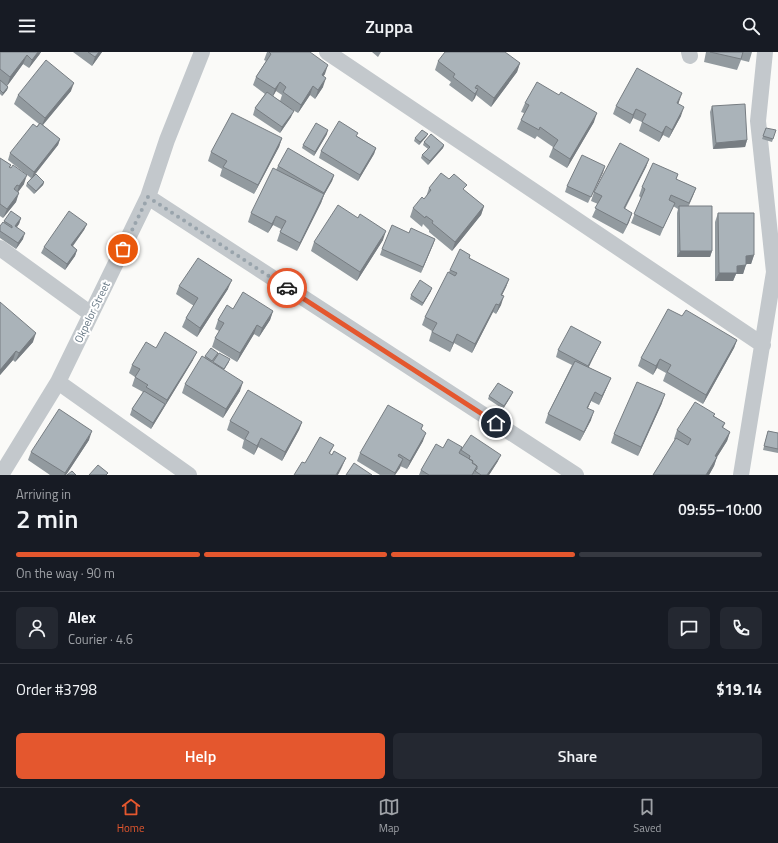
<!DOCTYPE html>
<html lang="en">
<head>
<meta charset="utf-8">
<style>
  body { margin:0; font-family:"Titillium Web",sans-serif; background:#242831; color:#f1f3f6; height:100vh; display:flex; flex-direction:column; font-size:15px; white-space:nowrap }
  * { box-sizing:border-box; margin:0 }
  p { font-size:13px; color:#9ea1a6 }
  .icon { flex:none; width:22px; height:22px; fill:none; stroke:currentColor; stroke-width:2; stroke-linecap:round; stroke-linejoin:round }
  .map { position:relative; height:423px; overflow:hidden }
  .sheet { display:flex; flex-direction:column; background:#171b24; flex:1 }
  .sheet>* { flex:none }
  .pin { position:absolute; display:grid; place-items:center; width:34px; height:34px; color:#fff; margin:-17px; border:2px solid #fff; border-radius:50%; box-shadow:0 1px 4px #0007 }
  .courier { position:absolute; display:grid; place-items:center; width:40px; height:40px; margin:-20px; border:3px solid #e4572e; border-radius:50%; background:#fff; color:#222; box-shadow:0 1px 5px #0007 }
  .head em { font-style:normal; font-weight:600 }
  .head div { display:flex; flex-direction:column-reverse }
  .head { display:flex; align-items:center; justify-content:space-between; height:68px; padding:0 16px }
  h1 { font-size:26px; font-weight:600; line-height:30px }
  .bar { display:grid; grid-template-columns:repeat(4,1fr); gap:6px 4px; align-content:center; height:48px; padding:0 16px }
  .bar i { height:5px; border-radius:3px; background:#363941 }
  .bar .selected { background:#e4572e }
  .bar p { grid-column:span 4 }
  .line { display:flex; align-items:center; gap:10px; padding:0 16px; border-top:1px solid #363941 }
  .line div { flex:1 }
  .round { display:grid; place-items:center; flex:none; width:42px; height:42px; border-radius:6px; background:#242831 }
  .action { display:flex; gap:8px; margin-top:auto; padding:8px 16px }
  .action a { flex:1; height:46px; border-radius:6px; background:#e4572e; color:#fff; font-size:16px; font-weight:600; line-height:46px; text-align:center }
  .action a+a { background:#242831; color:#f1f3f6 }
  header { display:flex; justify-content:space-between; align-items:center; height:52px; padding:0 16px; background:#171b24; font-size:18px; font-weight:600 }
  .menu { display:flex; justify-content:space-around; align-items:center; height:56px; border-top:1px solid #363941; background:#171b24; font-size:11px; color:#9ea1a6 }
  .menu a { display:grid; justify-items:center; gap:2px }
  .menu .selected { color:#e4572e }
  .map>svg:first-child { display:block }
  .lines { fill:none; stroke-linecap:round; stroke-linejoin:round }
  .minor { stroke:#c3c8cc; stroke-width:16 }
  .wall { fill:#929a9f; fill-rule:evenodd }
  .shaded-wall { fill:#777d82 }
  .building { fill:#aab3b9; stroke:#777d82 }
  .done { stroke:#99a4ac; stroke-width:4; stroke-dasharray:0 7.2 }
  .route { stroke:#e4572e; stroke-width:5 }
  .labels { text-anchor:middle; dominant-baseline:central; stroke-width:4; stroke-linejoin:round; paint-order:stroke }
  .street-label { font-size:11px; fill:#657683; stroke:#fff }
</style>
</head>
<body>
<header><svg class="icon" aria-label="menu" viewBox="0 0 24 24"><path d="M4 6h16M4 12h16M4 18h16"/></svg>Zuppa<svg class="icon" aria-label="search" viewBox="0 0 24 24"><circle cx="10" cy="10" r="6"/><path d="M15 15l6 6"/></svg></header>
<div class="map">
<svg width="778" height="423" viewBox="0 0 778 423">
  <rect width="100%" height="100%" fill="#fafaf8"/>
  <g class="lines">
    <path class="minor" d="M327 0 763 293
      M689 0 690 4
      M148 145 576 423
      M0 196 91 262
      M58 330 189 423
      M1 423 58 330 148 145 167 88 202 0
      M741 423 774 220 758 69 765 0"/>
  </g>
  <path class="wall" d="M0 0H41L39 3 29 16 23 12 7 34 8 35 7 38 2 44 0 42Z
    M73 0H102L92 14Z
    M267 0H310L325 22 323 24V35L315 47 310 43 298 61 288 55 291 65 280 81 253 63 255 56 265 42 253 33 256 25 266 9 264 8ZM276 39 282 43 280 49 273 44Z
    M372 0H381L378 5Z
    M706 0H752L749 10 741 8 737 18 704 10Z
    M438 9 520 11 517 20 491 55 476 43 472 50 449 33 451 30 435 18Z
    M71 39 43 73 60 87 58 93 33 125 44 130 43 133 34 142 26 134 27 131 31 126 8 108 10 101 39 72 14 52 18 43Z
    M679 50 678 52 681 64 669 86 663 83 659 90 639 79 642 70 633 66 630 72 613 62 616 54Z
    M525 51 594 70 567 116 549 105 553 95 537 84 535 87 517 77 521 68 524 61 521 60Z
    M712 54 747 88 745 95 713 97 710 60Z
    M766 76 773 87 772 90 762 87Z
    M327 82 314 104 302 96 303 93Z
    M428 82 426 85 419 93 414 89 415 86Z
    M357 84 376 96 374 102 358 129 319 106 321 99Z
    M282 86 279 95 254 142 220 124 222 117 208 109 211 100Z
    M424 90 444 93 443 96 428 113 421 106 422 103 428 97 423 93Z
    M0 106 11 113 10 116 24 132 18 140 16 150 3 166 0 164Z
    M649 107 646 115 625 157 632 161 629 170 623 182 592 165 598 152 591 149 594 140Z
    M278 114 334 123 332 129 324 143 321 151 297 199 277 189 281 177 273 173 268 181 248 170 251 161 276 118Z
    M605 114 588 151 565 140 567 134Z
    M678 122 676 127 696 136 688 154 712 199 710 205H677V161L678 157 673 154 660 184 631 171 641 146 639 144 642 135Z
    M449 127 465 139 484 154 481 163 452 199 429 180V178L423 172 422 175 410 165 413 156 426 145 429 136Z
    M718 161 754 203 751 212H746L743 222H736L733 229H715V170Z
    M21 166 19 172 16 175 23 187 16 197 0 186V174L4 171V169Z
    M358 166 383 188 357 229 311 199 314 190Z
    M87 172 84 178 73 194 77 198 75 204 65 218 41 201 44 195Z
    M409 181 435 187 421 221 380 203 382 197Z
    M470 203 469 206 509 227 506 235 502 243 501 253 496 262 493 260 472 301 454 291 450 300 429 289 432 279 422 273 425 265 450 218Z
    M179 234 228 237 197 285 182 275 186 266 194 254 176 242Z
    M431 239 422 254 410 247 411 243Z
    M0 250 33 290 15 310 13 308 0 323Z
    M233 257 273 259 270 268 259 285 254 282 237 310 212 295 215 286 219 279 215 277 218 268Z
    M682 264 737 288 734 296 703 352 663 329 666 321 657 316 653 323 638 314 641 306Z
    M601 290 598 296 588 315 611 326 599 353 591 349 588 356 591 368 580 389 545 371 548 362 572 313 556 305 558 298Z
    M156 296 193 308 151 377 130 363 132 357 143 340 132 334 135 325 129 321 132 313Z
    M218 301 217 305 212 311 229 310 224 318 240 339 223 366 182 341 185 332 205 304Z
    M489 344H511L503 357 488 347Z
    M662 351 638 404 611 391 614 382Z
    M715 362 714 364 725 371 723 376 730 380 727 389 717 405 714 414 709 423H653L675 388 674 387 677 378Z
    M230 369 302 370 299 378 282 409 258 395 254 403 242 396 244 388 227 378Z
    M423 373 421 378 423 389 407 417 400 414 395 423H380L357 409 360 401Z
    M768 379 778 381V401L763 398Z
    M89 388 66 423H50L28 408 31 400Z
    M462 395 498 409 489 423H419L421 418 443 396Z"/>
  <path class="shaded-wall" d="M38 0H41L39 3 29 16 32 8Z
    M99 0H102L92 14 95 5Z
    M27 3 23 12 7 34 10 25Z
    M520 11 517 20 491 55 494 46Z
    M328 13 325 22 318 32 322 23Z
    M326 26 323 35 315 47 318 38Z
    M280 30 276 39 272 46 275 37Z
    M74 31 71 39 41 75 45 66Z
    M313 34 310 43 298 61 301 53Z
    M8 35 7 38 2 44 3 41Z
    M478 37 475 46 472 50 475 42Z
    M682 41 679 50 674 60 677 51Z
    M684 55 681 64 669 86 672 78Z
    M636 57 633 66 630 72 633 63Z
    M294 59 291 65 280 81 282 75Z
    M597 61 594 70 567 116 570 107Z
    M666 74 663 83 659 90 662 81Z
    M328 78 327 82 314 104 315 100Z
    M428 82 426 85 419 93 420 90Z
    M282 86 279 95 254 142 258 133Z
    M60 87 58 93 32 126 34 120Z
    M747 88 745 95 713 97 716 91Z
    M444 93 443 96 428 113 430 109Z
    M376 96 374 102 358 129 360 123Z
    M649 107 646 115 620 165 624 156Z
    M605 114 603 121 588 151 591 145Z
    M27 123 24 132 16 143 19 134Z
    M334 123 332 129 324 143 321 151 297 199 300 191 322 147 324 141Z
    M44 130 43 133 34 142 36 139Z
    M696 136 693 144 686 160 689 151Z
    M19 141 16 150 3 166 7 157Z
    M484 154 481 163 452 199 455 190Z
    M632 161 629 170 623 182 627 173Z
    M276 164 273 173 268 181 272 172Z
    M21 166 19 172 13 181 15 174Z
    M87 172 84 178 69 199 71 193Z
    M386 179 383 188 357 229 360 220Z
    M25 181 23 187 16 197 18 191Z
    M435 187 433 193 421 221 423 215Z
    M77 198 75 204 65 218 67 212Z
    M680 199H712L710 205H677Z
    M754 203 751 212H743L746 204Z
    M746 213 743 222H736L733 229H715L719 221 737 214Z
    M509 227 506 235 498 251 501 243Z
    M232 228 228 237 197 285 200 276Z
    M432 236 431 239 422 254 423 251Z
    M504 244 501 253 496 262 499 253Z
    M496 252 493 260 472 301 475 292Z
    M273 259 270 268 259 285 262 276Z
    M257 273 254 282 237 310 240 301Z
    M36 281 33 290 15 310 19 301Z
    M457 282 454 291 450 300 453 291Z
    M737 288 734 296 703 352 706 343Z
    M601 290 598 296 586 321 588 314Z
    M16 299 13 308 0 323V318Z
    M197 300 193 308 151 377 153 371 165 353 167 348Z
    M660 307 657 316 653 323 656 314Z
    M611 326 599 353 602 344Z
    M243 330 240 339 223 366 226 357Z
    M513 340 511 344 503 357 504 354Z
    M595 340 591 349 584 364 587 356Z
    M665 342 662 351 638 404 641 395Z
    M594 359 591 368 580 389 584 380Z
    M302 370 299 378 282 409 285 400Z
    M92 379 89 388 66 423H64Z
    M730 380 727 389 712 413 715 404Z
    M426 381 423 389 407 417 410 409Z
    M261 386 258 395 254 403 257 394Z
    M334 393 330 401 325 410 329 401Z
    M501 403 498 409 489 423H487Z
    M717 405 714 414 709 423H706Z
    M346 406 342 415 338 423H336Z
    M403 407 400 416 395 423H394Z"/>
  <path class="building" d="M0 0H38L32 8 27 3 10 25 0 17Z
    M88 0H99L95 5Z
    M269 0H310L328 13 322 23 326 26 318 38 313 34 301 53 283 40 286 35 280 30 275 37 256 25 271 2Z
    M445 0H505L520 11 494 46 477 33 475 36 478 37 475 42 453 25 455 22 438 9Z
    M710 0H743L741 7Z
    M46 8 74 31 45 66 18 43Z
    M637 16 682 41 677 51 684 55 672 78 666 74 662 81 642 70 646 62 636 57 633 63 616 54Z
    M0 28 8 35 3 41 0 38Z
    M537 30 559 43 561 40 597 61 570 107 553 96 558 88 540 75 539 78 521 68 529 53 525 51Z
    M267 40 294 59 282 75 255 56Z
    M745 52 747 88 716 91 712 54Z
    M232 61 282 86 258 133 223 115 227 109 211 100Z
    M339 69 358 81 356 84 376 96 360 123 321 99Z
    M40 71 60 87 34 120 10 101 33 72 37 75Z
    M316 71 328 78 315 100 303 93Z
    M766 76 776 78 773 87 763 84Z
    M422 78 428 82 420 90 415 86Z
    M431 82 444 93 430 109 422 103 430 95 424 90Z
    M620 91 649 107 624 156 632 161 627 173 595 156 602 144 594 140Z
    M288 96 334 123 324 141 278 114Z
    M582 103 605 114 591 145 567 134Z
    M0 106 11 113 9 115 11 116 13 113 27 123 19 134 17 133 14 137 19 141 7 157 0 152Z
    M653 111 678 122 676 127 696 136 689 151 671 143 669 148 675 151 663 176 634 162 645 137 642 135Z
    M273 116 324 142 300 191 280 180 286 169 276 164 272 172 251 161Z
    M441 121 449 127 454 122 467 133 463 137 484 154 455 190 432 171 433 169 426 164 425 166 413 156 422 145 424 147 431 138 429 136Z
    M36 122 44 130 36 139 27 131Z
    M338 153 358 166 360 162 386 179 360 220 314 190Z
    M679 154H712V199H680Z
    M11 159 21 166 15 174 25 181 18 191 0 179V174L3 170 12 176V174L4 169Z
    M69 159 87 172 71 193 77 198 67 212 44 195Z
    M718 161H754V203L746 204V213L737 214V221H719Z
    M392 173 409 181 411 176 435 187 423 215 382 197Z
    M460 197 470 203 469 206 509 227 501 243 504 244 499 253 496 252 475 292 457 282 453 291 432 280 437 271 425 265 448 220 455 224 457 221 450 218Z
    M198 206 232 228 200 276 186 266 198 246 179 234Z
    M420 228 432 236 423 251 411 243Z
    M243 240 273 259 262 276 257 273 240 301 215 286 224 271 218 268 227 253 233 257Z
    M0 250 36 281 19 301 16 299 0 318Z
    M668 257 682 264 686 258 737 288 706 343 667 320 671 313 660 307 656 314 641 306Z
    M571 274 601 290 588 314 558 298Z
    M165 280 197 300 167 348 146 335 148 333 135 325 140 317 132 313 146 290 156 296Z
    M211 296 218 301 212 309 205 304Z
    M219 301 230 307 224 317 213 310Z
    M202 304 243 330 226 357 185 332Z
    M575 309 611 326 602 344 595 340 587 356 594 359 584 380 548 362Z
    M637 330 665 342 641 395 614 382Z
    M498 331 513 340 504 354 489 344Z
    M248 338 302 370 285 400 261 386 257 394 245 387 249 380 230 369Z
    M144 339 165 352 153 371 132 357Z
    M695 350 715 362 713 364 725 371 722 375 730 380 715 404 717 405 706 423H653L676 386 688 393 691 387 677 378Z
    M388 353 423 373 421 377 426 381 410 409 399 402 398 404 403 407 395 421 360 401Z
    M59 357 92 379 65 421 31 400Z
    M768 379 778 381V397L764 394Z
    M471 383 501 403 487 423H481L475 419 477 417V414L472 410 473 409 469 407 470 404 461 398Z
    M320 385 334 393 329 401 332 403 334 399 346 406 336 423H294L302 410 305 411Z
    M448 387 462 395 459 401 473 409 472 411 477 414 472 423H429L421 418 436 392 443 396Z
    M354 411 372 423H346Z
    M98 413 108 421 106 423H89Z
    M72 419 76 423H67Z"/>
  <g class="lines">
    <path class="done" d="M123 197 148 145 287 236"/>
    <path class="route" d="M287 236 496 371"/>
  </g>
  <g class="labels">
    <g class="street-label">
      <text transform="translate(92 260) rotate(-64)">Okpelor Street</text>
    </g>
  </g>
</svg>
<div class="pin" style="left:123px;top:197px;background:#ea580c"><svg class="icon" aria-label="bag" viewBox="0 0 24 24"><path d="M5 8h14l-1 12H6zM9 8a3 3 0 0 1 6 0"/></svg></div>
<div class="pin" style="left:496px;top:371px;background:#1f2937"><svg class="icon" aria-label="home" viewBox="0 0 24 24"><path d="M3 11l9-7 9 7M6 9v11h12V9"/></svg></div>
<div class="courier" style="left:287px;top:236px"><svg class="icon" aria-label="car" viewBox="0 0 24 24"><path d="M5 17H2v-5l4-1 3-4h7l3 4 3 1v5h-3M9 17h6M6 11h13"/><circle cx="7" cy="17" r="2"/><circle cx="17" cy="17" r="2"/></svg></div>
</div>
<section class="sheet">
<div class="head"><div><h1>2 min</h1><p>Arriving in</p></div><em>09:55–10:00</em></div>
<div class="bar"><i class="selected"></i><i class="selected"></i><i class="selected"></i><i></i><p>On the way · 90 m</p></div>
<div class="line" style="height:72px"><a class="round"><svg class="icon" aria-label="person" viewBox="0 0 24 24"><circle cx="12" cy="8" r="4"/><path d="M4 21q1-7 8-7t8 7"/></svg></a><div><b>Alex</b><p>Courier · 4.6</p></div><a class="round"><svg class="icon" aria-label="chat" viewBox="0 0 24 24"><path d="M4 5h16v11H9l-5 4z"/></svg></a><a class="round"><svg class="icon" aria-label="phone" viewBox="0 0 24 24"><path d="M5 4h4l2 5-3 2q2 4 5 5l2-3 5 2v4C11 20 4 13 5 4z"/></svg></a></div>
<div class="line" style="height:52px"><div>Order #3798</div><b>$19.14</b></div>
<div class="action"><a>Help</a><a>Share</a></div>
</section>
<nav class="menu">
<a class="selected"><svg class="icon" aria-label="home" viewBox="0 0 24 24"><path d="M3 11l9-7 9 7M6 9v11h12V9"/></svg>Home</a>
<a><svg class="icon" aria-label="map" viewBox="0 0 24 24"><path d="M3 6l6-2 6 2 6-2v14l-6 2-6-2-6 2zM9 4v14M15 6v14"/></svg>Map</a>
<a><svg class="icon" aria-label="saved" viewBox="0 0 24 24"><path d="M7 4h10v16l-5-4-5 4z"/></svg>Saved</a>
</nav>
</body>
</html>
